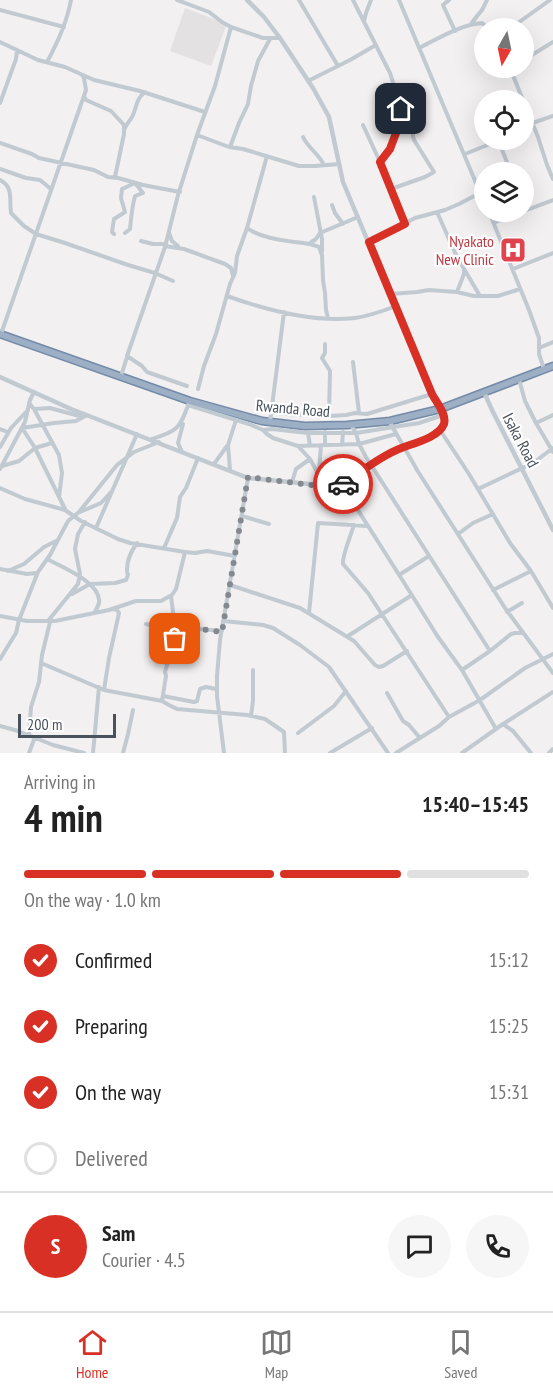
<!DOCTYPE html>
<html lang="en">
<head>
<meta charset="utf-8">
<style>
  body { margin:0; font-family:"PT Sans Narrow",sans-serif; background:#f6f6f6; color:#222; height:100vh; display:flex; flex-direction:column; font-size:22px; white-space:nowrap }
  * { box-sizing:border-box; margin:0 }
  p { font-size:20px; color:#767676 }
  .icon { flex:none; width:33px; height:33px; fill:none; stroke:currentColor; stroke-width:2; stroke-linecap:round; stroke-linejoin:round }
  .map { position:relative; height:753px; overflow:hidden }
  .side { display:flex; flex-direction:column; background:#fff; flex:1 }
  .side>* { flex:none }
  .needle { width:39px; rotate:189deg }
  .fabs { position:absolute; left:474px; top:18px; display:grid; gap:12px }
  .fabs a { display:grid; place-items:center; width:60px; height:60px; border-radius:50%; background:#fff; box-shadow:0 6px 24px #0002; font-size:30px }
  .scale { position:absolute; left:18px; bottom:15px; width:98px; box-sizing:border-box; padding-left:6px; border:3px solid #48525c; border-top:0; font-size:16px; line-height:21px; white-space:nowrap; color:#48525c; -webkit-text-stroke:4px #fff; paint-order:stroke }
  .pin { position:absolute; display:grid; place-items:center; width:51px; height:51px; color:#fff; margin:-26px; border-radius:12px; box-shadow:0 3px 9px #0006 }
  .courier { position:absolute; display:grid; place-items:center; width:60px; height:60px; margin:-30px; border:4px solid #d93025; border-radius:50%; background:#fff; color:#222; box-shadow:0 2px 8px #0007 }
  .head em { font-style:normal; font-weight:800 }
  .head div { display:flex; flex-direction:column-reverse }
  .head { display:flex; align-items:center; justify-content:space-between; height:102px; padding:0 24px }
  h1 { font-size:39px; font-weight:800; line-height:45px }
  .bar { display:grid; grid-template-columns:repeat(4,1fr); gap:9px 6px; align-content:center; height:72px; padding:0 24px }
  .bar i { height:8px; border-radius:4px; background:#e0e0e0 }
  .bar .on { background:#d93025 }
  .bar p { grid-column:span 4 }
  .line { display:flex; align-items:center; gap:15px; padding:0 24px; border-top:2px solid #e0e0e0 }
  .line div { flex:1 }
  .round { display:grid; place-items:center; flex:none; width:63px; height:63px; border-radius:32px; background:#f6f6f6 }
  ol { padding:0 24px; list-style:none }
  li { display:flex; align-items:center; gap:18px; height:66px }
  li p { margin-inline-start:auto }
  li .icon { padding:6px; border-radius:50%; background:#d93025; color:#fff; stroke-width:4 }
  li:last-child { color:#767676 }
  li i { width:33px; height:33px; border:3px solid #e0e0e0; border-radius:50% }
  .menu { display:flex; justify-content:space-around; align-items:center; height:84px; border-top:2px solid #e0e0e0; background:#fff; font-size:16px; color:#767676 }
  .menu a { display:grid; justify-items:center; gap:3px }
  .menu .on { color:#d93025 }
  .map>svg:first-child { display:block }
  .education { fill:#e3e1e1 }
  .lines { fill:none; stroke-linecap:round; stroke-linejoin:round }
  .trunk-casing { stroke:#748ba8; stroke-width:9 }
  .minor { stroke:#c1c9d1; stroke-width:4 }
  .tertiary { stroke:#c1c9d1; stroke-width:4.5 }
  .trunk { stroke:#9cafc4; stroke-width:6 }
  .done { stroke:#848990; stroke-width:6; stroke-dasharray:0 10.8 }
  .route { stroke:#d93025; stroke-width:8 }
  .labels { text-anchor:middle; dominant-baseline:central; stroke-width:4.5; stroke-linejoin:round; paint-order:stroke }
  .health-label { font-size:16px; fill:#be3a42; stroke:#fff; text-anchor:end }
  .street-label { font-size:16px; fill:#48525c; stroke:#fff }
</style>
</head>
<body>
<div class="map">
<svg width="553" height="753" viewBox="0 0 553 753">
  <rect width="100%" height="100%" fill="#f2f0f0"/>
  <path class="education" d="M185 8 227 24 211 66 170 51Z"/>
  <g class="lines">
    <defs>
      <path id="trunk" d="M0 334 190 401 262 421 305 426 347 425 390 421 440 409 553 366"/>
    </defs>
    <use href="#trunk" class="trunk-casing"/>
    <path class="minor" d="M177 0 209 12 222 22 231 27 263 38H280
      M299 0 338 66
      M353 0 390 73 403 114 402 122 396 133 390 149 380 162
      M399 0 484 202
      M449 0 443 5 455 31
      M0 10 64 27
      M364 21 366 13 371 0
      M471 24 477 16 482 10 487 0
      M511 28 550 0
      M0 42 38 60 65 67 94 80 140 91 205 112
      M419 48C437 39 462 24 482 23L488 28
      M524 60 553 42
      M47 62C58 42 67 22 71 0
      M510 68 538 137 547 165 553 179
      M308 81 350 60 376 45
      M84 96 86 100 111 111 124 125V134L115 177
      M0 103 16 59 17 50
      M363 125 380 162 405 224
      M524 126 553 116
      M125 128C127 123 131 120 133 115 137 106 136 99 145 92
      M197 135 229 147 243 149 299 166H315L339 164
      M303 137C308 148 319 154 324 165
      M498 140 511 172
      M0 143 32 154 39 158 94 170 108 177 118 178 143 185 180 192
      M230 147 239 123 248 104 251 86 258 61 270 39
      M465 154 500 140
      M0 169 26 178 40 180 51 189
      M0 180C14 187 9 200 11 213L24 226 36 234 65 243 128 265 155 273
      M391 189 425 177 434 172 414 140 413 136 412 123 402 109
      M314 197 322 239V252
      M332 205 335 213 343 224
      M524 211 553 200
      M437 212 457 257 480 296
      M489 212 529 310 539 338V354L544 369
      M495 222 522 212
      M247 228C259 237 279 240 294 242 303 243 311 243 319 247L322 255 323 280 325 293 326 310 328 318
      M169 233 172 241 178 246
      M114 234 112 232 114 219 125 212 121 198 122 189 135 183 143 193 135 196C132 207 131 218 130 229L125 233
      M141 241 153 244H166
      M369 242 415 218 445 210 459 204 480 193
      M310 243 316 239 320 233 358 217
      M165 246 184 249 225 264 231 268 233 276
      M513 269 553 253
      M155 273 173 281
      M457 292 464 274V270
      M391 294 417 292 429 290 457 292 474 296H498L520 289
      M227 296C266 310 314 323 355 318 369 316 383 311 396 306
      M1 334 86 90 84 78 82 75
      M325 344V353L322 358 330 371 329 416
      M539 348 553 342
      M353 362 359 413
      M121 376 127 357
      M519 379 525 401 536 423 553 452
      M187 386 147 372 142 366 127 356 165 247 178 195 197 135 215 86 231 27
      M198 389 204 366 216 334 230 284 235 273 237 256 247 228 267 156
      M29 403 34 409 59 455 62 473 59 497
      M188 405 249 424 263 430 267 434 273 438 298 446 359 444 396 434
      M35 409 50 408 83 417
      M271 412 288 414 329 416 346 415 355 413 367 414 432 394
      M270 422 284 312
      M390 422C398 438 408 453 417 470L505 608 553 673
      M536 423 553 415
      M351 425 356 433 359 444 366 457 490 651
      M0 429 8 432
      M263 430 272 429 308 433H356L419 423 443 415
      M440 430 469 474 510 543 531 571 553 608
      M325 432V445
      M308 433 310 446
      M152 439C178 430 179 430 189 403
      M342 445 343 432
      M0 447 11 428 28 410
      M182 452 178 443 183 424
      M310 459 317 472
      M214 464 227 446
      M2 466 19 461 35 448 52 443
      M0 469 25 422 30 400 34 392
      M230 470 228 445 236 420
      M292 482 296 469 310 459 298 446
      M318 485 321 445
      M342 485 403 581 438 637 462 670 496 729
      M0 488 25 499 65 510 81 521 118 539 130 543 185 552 195 553 207 551 235 556
      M478 489 533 463 553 448
      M65 509 35 448 22 428 54 423 76 421 87 415
      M80 512 101 503 111 492
      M242 516 269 524
      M354 525C351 535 342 556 343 564L368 593 449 717
      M96 528 137 434
      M458 534 473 523 493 514
      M164 548 177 518 180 497 186 488 198 458
      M47 559C62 567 102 583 99 603 98 606 96 610 95 612
      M0 569 27 574 37 573
      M8 571 24 564 44 547 56 541
      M399 575 429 556
      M230 585 300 608 354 641 375 665 379 667 383 666 407 651
      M493 590 531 571
      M72 594 90 584 115 583 126 580C130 569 127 580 127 569 127 560 132 550 137 543
      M507 612 522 603
      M309 613 318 523 367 526
      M0 616 27 621H55L109 610 136 601H161L172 595 176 589 185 552
      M48 621 78 584 80 574 75 549 78 534 85 522
      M223 621 263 625 273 628 300 645 329 667 388 753
      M146 624 173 630 199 629 222 631
      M348 636 412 595
      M155 655 159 661 167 663
      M0 659 16 633 19 620 38 572 50 555 68 521 79 512 117 465 134 452 159 442
      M41 663 104 690 162 701 169 705 177 709 247 715 265 719 284 732 285 753
      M462 670 490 651 511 634 515 633H522
      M104 690 109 658 119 613 117 610 113 609
      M387 693 403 721 409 725 420 738
      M163 696 194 702 197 701 200 689 206 687 216 689
      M162 701 166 676 165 672 168 662 173 658 175 639 170 626 173 612 171 596
      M251 716 253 701V670
      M503 724 513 731 531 753
      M0 726 18 731 53 745 84 753
      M298 733 334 706 346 691
      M29 735 31 707 39 682 42 655 50 622
      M29 753 35 737
      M93 753 99 687
      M123 753 128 734 133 710
      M224 753 217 696V676L220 640 248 478
      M330 753 372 728
      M396 753 439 726 449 717 480 700 525 668 553 654
      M462 753 503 724 553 692
      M549 753 553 749"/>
    <path class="tertiary" d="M0 377 71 409 248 478 339 487 371 465 392 453 405 447 422 441 440 430 444 423 443 415 432 394 343 182 329 117 313 88 280 38 264 17 247 0
      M484 392 492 410 553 530"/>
    <use href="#trunk" class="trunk"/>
  </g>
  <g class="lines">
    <path class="done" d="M175 639 172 630 199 629 222 632 248 477 334 488 339 487 343 484"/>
    <path class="route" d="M343 484C362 471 382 455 404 447 415 443 439 437 444 424 447 414 436 402 432 394L369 242 405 224 380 162 390 149 396 133 401 125 403 114 401 109"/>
  </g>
  <defs>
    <symbol id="hospital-square" viewBox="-11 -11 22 22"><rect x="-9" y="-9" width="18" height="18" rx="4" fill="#e0444e" stroke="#fff"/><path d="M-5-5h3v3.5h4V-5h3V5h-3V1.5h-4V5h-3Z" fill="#fff"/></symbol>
  </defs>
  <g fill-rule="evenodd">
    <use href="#hospital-square" x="498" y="235" width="30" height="30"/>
  </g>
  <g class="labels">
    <g class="health-label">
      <text x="494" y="241">Nyakato<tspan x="494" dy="18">New Clinic</tspan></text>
    </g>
    <g class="street-label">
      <text transform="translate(293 408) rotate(5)">Rwanda Road</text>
      <text transform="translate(521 440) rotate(62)">Isaka Road</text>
    </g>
  </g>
</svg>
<div class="fabs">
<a><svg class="needle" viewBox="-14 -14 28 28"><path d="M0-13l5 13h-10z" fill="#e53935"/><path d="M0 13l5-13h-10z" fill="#767676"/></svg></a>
<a><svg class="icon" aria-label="locate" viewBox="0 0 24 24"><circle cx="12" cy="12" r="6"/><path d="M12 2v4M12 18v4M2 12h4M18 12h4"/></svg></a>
<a><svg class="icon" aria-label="layers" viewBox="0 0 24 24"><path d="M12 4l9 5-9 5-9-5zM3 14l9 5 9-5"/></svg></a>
</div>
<div class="scale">200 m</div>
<div class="pin" style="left:175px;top:639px;background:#ea580c"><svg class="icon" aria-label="bag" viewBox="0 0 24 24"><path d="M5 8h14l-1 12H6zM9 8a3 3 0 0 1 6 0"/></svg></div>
<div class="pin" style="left:401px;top:109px;background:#1f2937"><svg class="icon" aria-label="home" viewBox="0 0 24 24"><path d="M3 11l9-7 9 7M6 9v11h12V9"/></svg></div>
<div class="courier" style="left:343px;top:484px"><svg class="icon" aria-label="car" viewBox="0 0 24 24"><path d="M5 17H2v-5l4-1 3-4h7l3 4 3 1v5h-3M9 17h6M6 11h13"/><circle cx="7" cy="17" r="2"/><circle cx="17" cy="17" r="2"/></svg></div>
</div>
<section class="side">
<div class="head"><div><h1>4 min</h1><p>Arriving in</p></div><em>15:40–15:45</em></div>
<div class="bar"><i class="on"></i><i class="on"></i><i class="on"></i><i></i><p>On the way · 1.0 km</p></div>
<ol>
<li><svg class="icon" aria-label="check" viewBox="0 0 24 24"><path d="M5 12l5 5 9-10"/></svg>Confirmed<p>15:12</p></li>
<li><svg class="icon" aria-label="check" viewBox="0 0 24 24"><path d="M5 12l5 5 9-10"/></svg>Preparing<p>15:25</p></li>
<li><svg class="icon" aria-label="check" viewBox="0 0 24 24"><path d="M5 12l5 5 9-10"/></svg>On the way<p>15:31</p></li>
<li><i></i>Delivered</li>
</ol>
<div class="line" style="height:108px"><b class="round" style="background:#d93025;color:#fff">S</b><div><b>Sam</b><p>Courier · 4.5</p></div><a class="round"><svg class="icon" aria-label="chat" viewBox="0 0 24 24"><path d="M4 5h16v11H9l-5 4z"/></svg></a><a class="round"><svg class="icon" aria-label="phone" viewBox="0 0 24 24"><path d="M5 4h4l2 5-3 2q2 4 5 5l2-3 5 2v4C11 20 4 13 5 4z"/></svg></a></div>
</section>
<nav class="menu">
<a class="on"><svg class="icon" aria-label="home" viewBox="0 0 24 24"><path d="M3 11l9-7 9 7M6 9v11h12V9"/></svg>Home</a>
<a><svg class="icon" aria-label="map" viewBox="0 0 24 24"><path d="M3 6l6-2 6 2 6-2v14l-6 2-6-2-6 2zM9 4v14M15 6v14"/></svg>Map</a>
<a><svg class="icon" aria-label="saved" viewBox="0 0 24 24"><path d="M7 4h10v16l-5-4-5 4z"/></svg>Saved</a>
</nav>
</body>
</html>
